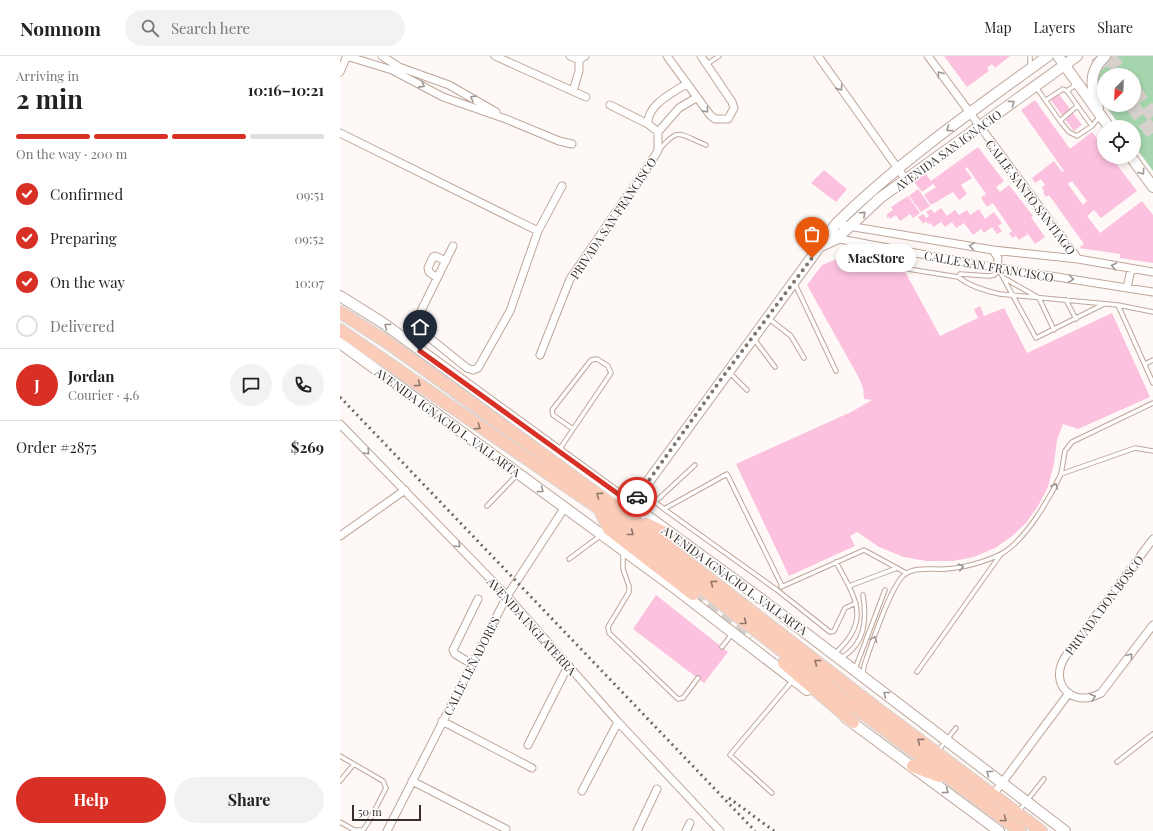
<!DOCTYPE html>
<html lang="en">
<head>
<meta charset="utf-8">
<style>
  body { margin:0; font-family:"Playfair Display",serif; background:#f2f2f2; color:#222; height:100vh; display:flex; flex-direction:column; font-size:15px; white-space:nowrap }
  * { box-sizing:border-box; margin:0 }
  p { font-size:13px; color:#767676 }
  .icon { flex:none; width:22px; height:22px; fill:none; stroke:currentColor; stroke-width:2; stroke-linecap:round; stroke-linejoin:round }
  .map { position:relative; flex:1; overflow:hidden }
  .panel { display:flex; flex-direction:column; background:#fff; width:340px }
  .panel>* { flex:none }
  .needle { width:26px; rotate:204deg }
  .tools { position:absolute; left:757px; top:12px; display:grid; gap:8px }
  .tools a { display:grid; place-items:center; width:44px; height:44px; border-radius:50%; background:#fff; box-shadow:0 2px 6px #0003; font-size:20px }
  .scale { position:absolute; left:12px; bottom:10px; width:69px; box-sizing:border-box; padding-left:4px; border:2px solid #382f2a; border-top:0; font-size:11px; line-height:14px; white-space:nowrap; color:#382f2a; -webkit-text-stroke:3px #fff; paint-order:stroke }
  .pin { position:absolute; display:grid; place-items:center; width:34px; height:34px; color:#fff; margin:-41px -17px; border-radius:50% 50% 50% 0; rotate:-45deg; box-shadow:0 0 4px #0007 }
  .pin .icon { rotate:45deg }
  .courier { position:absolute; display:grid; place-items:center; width:40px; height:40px; margin:-20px; border:3px solid #d93025; border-radius:50%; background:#fff; color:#222; box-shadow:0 1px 5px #0007 }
  .bubble { position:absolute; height:28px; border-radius:14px; background:#fff; box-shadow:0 2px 6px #0003; font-size:13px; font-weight:700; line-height:28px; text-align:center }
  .head em { font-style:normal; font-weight:700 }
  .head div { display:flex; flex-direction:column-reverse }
  .head { display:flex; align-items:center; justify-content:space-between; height:68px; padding:0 16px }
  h1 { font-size:26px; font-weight:700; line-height:30px }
  .bar { display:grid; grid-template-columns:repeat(4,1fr); gap:6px 4px; align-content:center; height:48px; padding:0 16px }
  .bar i { height:5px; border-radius:3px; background:#e0e0e0 }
  .bar .selected { background:#d93025 }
  .bar p { grid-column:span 4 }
  .line { display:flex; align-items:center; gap:10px; padding:0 16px; border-top:1px solid #e0e0e0 }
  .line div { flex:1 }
  .round { display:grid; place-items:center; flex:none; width:42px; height:42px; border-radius:21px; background:#f2f2f2 }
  ol { padding:0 16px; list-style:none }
  li { display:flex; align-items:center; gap:12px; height:44px }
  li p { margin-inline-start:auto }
  li .icon { padding:4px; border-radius:50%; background:#d93025; color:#fff; stroke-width:4 }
  li:last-child { color:#767676 }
  li i { width:22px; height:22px; border:2px solid #e0e0e0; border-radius:50% }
  .action { display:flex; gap:8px; margin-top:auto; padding:8px 16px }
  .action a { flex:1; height:46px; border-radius:24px; background:#d93025; color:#fff; font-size:16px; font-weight:700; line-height:46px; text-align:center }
  .action a+a { background:#f2f2f2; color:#222 }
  header { display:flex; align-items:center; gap:24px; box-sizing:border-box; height:56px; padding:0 20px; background:#fff; border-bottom:1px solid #e0e0e0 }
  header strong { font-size:19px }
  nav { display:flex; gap:22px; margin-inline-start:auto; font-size:14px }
  .search { width:280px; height:36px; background:#f2f2f2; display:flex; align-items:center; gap:10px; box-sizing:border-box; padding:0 14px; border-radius:22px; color:#767676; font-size:15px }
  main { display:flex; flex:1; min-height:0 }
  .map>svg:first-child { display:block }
  .green { fill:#a5d5ad }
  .building { fill:#fbc1de; fill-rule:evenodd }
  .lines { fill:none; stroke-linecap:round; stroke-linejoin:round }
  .primary-tunnel { stroke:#d6d1cd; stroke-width:12; stroke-dasharray:12 6; stroke-linecap:butt }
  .highway-tunnel { stroke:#d6d1cd; stroke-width:14; stroke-dasharray:14 7; stroke-linecap:butt }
  .lane-casing { stroke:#bda699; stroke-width:5.5 }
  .street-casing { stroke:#bda699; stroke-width:9 }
  .secondary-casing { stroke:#bda699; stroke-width:12 }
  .primary-casing { stroke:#d7d5d4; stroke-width:14 }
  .lane { stroke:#fff; stroke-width:3.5 }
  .street { stroke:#fff; stroke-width:7 }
  .secondary { stroke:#fff; stroke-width:10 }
  .primary { stroke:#fbccb8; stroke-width:12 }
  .rail { stroke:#6f6763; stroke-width:3; stroke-dasharray:2 4; stroke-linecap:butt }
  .oneway { stroke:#9c9794 }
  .oneway2 { stroke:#90766a }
  .done { stroke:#7d7671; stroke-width:4; stroke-dasharray:0 7.2 }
  .route { stroke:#d93025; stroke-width:5 }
  .labels { text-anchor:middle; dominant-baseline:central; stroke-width:3; stroke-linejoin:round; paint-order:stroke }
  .street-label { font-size:12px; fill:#382f2a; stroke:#fff }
</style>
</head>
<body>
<header>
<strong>Nomnom</strong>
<div class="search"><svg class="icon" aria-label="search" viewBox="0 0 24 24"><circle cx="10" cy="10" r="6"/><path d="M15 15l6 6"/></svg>Search here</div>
<nav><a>Map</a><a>Layers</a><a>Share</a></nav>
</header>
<main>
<section class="panel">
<div class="head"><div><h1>2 min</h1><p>Arriving in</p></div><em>10:16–10:21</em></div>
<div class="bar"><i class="selected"></i><i class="selected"></i><i class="selected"></i><i></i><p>On the way · 200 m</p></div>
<ol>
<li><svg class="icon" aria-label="check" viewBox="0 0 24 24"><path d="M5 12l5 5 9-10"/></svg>Confirmed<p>09:51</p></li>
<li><svg class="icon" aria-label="check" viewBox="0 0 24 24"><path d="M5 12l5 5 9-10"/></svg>Preparing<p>09:52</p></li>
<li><svg class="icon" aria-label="check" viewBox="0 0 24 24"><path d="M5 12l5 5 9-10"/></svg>On the way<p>10:07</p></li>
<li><i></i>Delivered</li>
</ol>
<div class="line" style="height:72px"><b class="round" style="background:#d93025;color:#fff">J</b><div><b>Jordan</b><p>Courier · 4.6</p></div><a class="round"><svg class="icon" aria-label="chat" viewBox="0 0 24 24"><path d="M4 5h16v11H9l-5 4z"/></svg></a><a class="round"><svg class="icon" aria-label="phone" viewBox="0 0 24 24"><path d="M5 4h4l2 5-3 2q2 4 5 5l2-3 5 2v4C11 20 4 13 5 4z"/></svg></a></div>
<div class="line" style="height:52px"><div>Order #2875</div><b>$269</b></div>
<div class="action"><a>Help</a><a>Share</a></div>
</section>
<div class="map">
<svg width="813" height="775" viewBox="0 0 813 775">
  <rect width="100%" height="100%" fill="#fef9f6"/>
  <path class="green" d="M770 0H813V115L794 89V71H781L765 49H794V19H764V48L760 42 755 18Z"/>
  <path class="building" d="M604 0H670L655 12 652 8 647 12 649 15 627 31Z
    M718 37 742 69 734 75 710 43Z
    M695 44 730 93 752 76 764 92V101H771L797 135 761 162 754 154 747 160 760 177 802 145 813 159V207L780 202V198L739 192 744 188 709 139 706 141 703 136 704 135 702 131 705 129 701 123 695 127 692 122 714 105 722 116 724 115 681 54ZM732 125 747 145 743 149 728 128Z
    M638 91 664 125 656 131 660 136 669 129 693 160 691 161 705 181 695 188 688 178 679 184 676 180 672 182 669 177 672 175 653 147 647 151 641 142 646 138 627 111 625 113 632 122 621 129 627 138 619 144 613 136 591 149 584 139 596 131 593 128 582 136 574 126 585 117 591 125Z
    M484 114 507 133 496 146 471 127Z
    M578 133 590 150 581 156 569 140Z
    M568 140 580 157 573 162 570 158 560 165 556 159 550 163 549 161 547 162V158L553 154 551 151Z
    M601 152 607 160 615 154 619 159 627 154 630 159 639 153 645 163 654 156 662 167 658 170 662 175 657 178 652 171 644 177 641 173 633 179 624 167 616 172 612 166 605 171 601 166 594 171 590 167 588 168 586 165 583 168 578 161 583 158 586 162 589 160 586 156 591 153 594 157Z
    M531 197 536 203 545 204 557 201 600 280 638 262 634 253 640 250 644 260 664 252 687 297 772 257 810 341 738 373 723 368 717 384 714 407 708 431 698 450 686 467 671 481 655 492 634 501 613 505H586L564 501 539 491 517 476 510 480 515 490 449 520 396 408 511 356 532 344 524 343 523 332 519 322 467 229 482 209 508 199 520 200Z
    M316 539 388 596 364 627 293 573Z"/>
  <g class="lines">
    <path class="primary-tunnel" d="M353 538 412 581"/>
    <path class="highway-tunnel" d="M757 0 770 19
      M769 0 783 19
      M794 34 813 60
      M792 49 813 78"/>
    <defs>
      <path id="lane" d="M690 0V11
        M367 8 379 0
        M737 28 727 35 752 70 760 60
        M696 31 720 65 737 50
        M706 44 723 33 727 35
        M720 65 729 76 737 80 752 70
        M318 95C339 71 337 77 366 89
        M568 213 618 221
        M659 214 696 282 764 248
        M659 215 654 219 649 220 620 218 618 221C631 231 645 235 660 238L778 249 813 256
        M664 222 699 242 714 274
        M455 228 496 315
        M726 244 736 263
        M778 249 813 327
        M428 262 451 280 464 302
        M414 283 435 311
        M805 308 813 304
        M390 317 407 334
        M219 394 271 317 268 310 257 303 251 304 212 354 213 359 233 373
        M721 418 725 395 732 386 813 347
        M147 450 178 418
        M324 453 315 446 355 409
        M283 497V513L289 530V536L268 571 269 577 338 643 343 642 358 622
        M229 503 260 480
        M442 530 387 418 324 453 437 534 490 576 494 575 505 552 516 547
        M509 530 557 512 566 517
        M441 531 524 494 557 512
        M382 591 392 578
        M494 598C532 565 516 543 496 506
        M501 602C525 588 527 565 523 539
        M515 613 545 534
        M577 616 661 498
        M523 619 524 610C531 590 550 531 564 519 575 510 593 514 606 513 623 512 645 506 661 498 685 485 710 442 721 418L795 392 813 395
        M598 695 616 672
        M0 700 43 725 46 732 28 767 23 774H14L0 766
        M777 706 813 678
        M0 725 14 708
        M432 737 390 699 453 624
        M679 755 704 723"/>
      <path id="street" d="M6 0 52 14 103 41 166 63 219 85 232 88
        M42 0 59 11 109 29 156 56
        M155 0 246 41
        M230 0 239 4 245 0
        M327 0 370 59 375 63H388L394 52 392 46 361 0
        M478 0 566 124
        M588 0 738 203
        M0 16 7 0
        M233 35 239 15V4
        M308 68C307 49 331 38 346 28
        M318 76 339 52 356 42
        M0 77 198 175
        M496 168 653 194 738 203 813 216
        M494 182 635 208 813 236
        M113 190 77 263V270L81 275 127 312 133 314 138 312 170 255 198 175 222 130
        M653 194 658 202 657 212
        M97 222 89 216 88 212 93 201 95 200 106 205
        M787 232 791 213
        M200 299 230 223 318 95V76L308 68 270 49
        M0 368 167 540 278 666 380 775
        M0 480 65 434
        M813 483 725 601C708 628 733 653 761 637L813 569
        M132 608 115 598 113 594 138 543
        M102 665 192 712
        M188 689 228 610
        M72 725 166 773
        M242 735 278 666
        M653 739 729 637
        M47 775 167 540 225 451
        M297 775 317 733
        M346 775 350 767"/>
      <path id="secondary" d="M718 0 769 71
        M758 51C751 31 748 16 765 0
        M791 101 813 131
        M481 190 496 183 540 142 737 0
        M0 240 43 267 417 540 725 775
        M0 287 336 533 467 634
        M292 448 496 168C560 105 635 53 708 0
        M506 662 659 775"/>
      <path id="primary" d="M0 256 47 286 288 460 539 654 701 775
        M0 274 260 453 508 646 680 775
        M261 456 269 473 353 538
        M306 468 339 484
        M444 607 513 666
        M573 710 600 720"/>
    </defs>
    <use href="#lane" class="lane-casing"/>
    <use href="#street" class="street-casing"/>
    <use href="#secondary" class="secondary-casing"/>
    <use href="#primary" class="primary-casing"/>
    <use href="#lane" class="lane"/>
    <use href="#street" class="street"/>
    <use href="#secondary" class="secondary"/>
    <use href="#primary" class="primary"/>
    <path class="rail" d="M0 341 415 775
      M389 742 434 775"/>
  </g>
  <defs><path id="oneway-chevron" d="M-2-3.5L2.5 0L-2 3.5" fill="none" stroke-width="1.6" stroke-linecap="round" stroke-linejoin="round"/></defs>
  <g class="oneway">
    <use href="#oneway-chevron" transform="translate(600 18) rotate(-126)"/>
    <use href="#oneway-chevron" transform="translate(82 29) rotate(29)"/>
    <use href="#oneway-chevron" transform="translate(500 32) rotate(55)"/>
    <use href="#oneway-chevron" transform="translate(133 42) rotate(-149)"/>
    <use href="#oneway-chevron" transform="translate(672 47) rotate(-36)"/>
    <use href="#oneway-chevron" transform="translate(366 54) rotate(50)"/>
    <use href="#oneway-chevron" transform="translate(609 73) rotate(144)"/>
    <use href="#oneway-chevron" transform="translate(802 116) rotate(54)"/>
    <use href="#oneway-chevron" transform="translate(523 158) rotate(-42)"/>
    <use href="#oneway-chevron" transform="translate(632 190) rotate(-171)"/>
    <use href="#oneway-chevron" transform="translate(774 210) rotate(-169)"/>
    <use href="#oneway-chevron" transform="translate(731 223) rotate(9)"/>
    <use href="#oneway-chevron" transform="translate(47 270) rotate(-144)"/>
    <use href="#oneway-chevron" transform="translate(27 396) rotate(46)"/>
    <use href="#oneway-chevron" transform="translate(715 430) rotate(-65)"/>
    <use href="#oneway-chevron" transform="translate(201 434) rotate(36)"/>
    <use href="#oneway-chevron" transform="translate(118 489) rotate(46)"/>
    <use href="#oneway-chevron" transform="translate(621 511) rotate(-13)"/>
    <use href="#oneway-chevron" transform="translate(534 583) rotate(-69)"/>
    <use href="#oneway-chevron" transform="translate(790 600) rotate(-53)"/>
    <use href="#oneway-chevron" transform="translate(546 638) rotate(-142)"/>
    <use href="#oneway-chevron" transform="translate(753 641) rotate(-19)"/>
    <use href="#oneway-chevron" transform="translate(649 717) rotate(-143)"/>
    <use href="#oneway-chevron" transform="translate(606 735) rotate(37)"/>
  </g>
  <g class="oneway2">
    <use href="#oneway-chevron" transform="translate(78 328) rotate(37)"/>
    <use href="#oneway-chevron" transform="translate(138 371) rotate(34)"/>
    <use href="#oneway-chevron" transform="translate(259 439) rotate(-144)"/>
    <use href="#oneway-chevron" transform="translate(291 477) rotate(38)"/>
    <use href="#oneway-chevron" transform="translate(373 527) rotate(-143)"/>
    <use href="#oneway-chevron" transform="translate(404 566) rotate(38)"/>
    <use href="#oneway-chevron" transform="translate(477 606) rotate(-142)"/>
    <use href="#oneway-chevron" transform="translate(580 685) rotate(-143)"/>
    <use href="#oneway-chevron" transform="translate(664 763) rotate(37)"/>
  </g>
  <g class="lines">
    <path class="done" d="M297 441 387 315 472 202"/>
    <path class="route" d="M80 295 292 448 297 441"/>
  </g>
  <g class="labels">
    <g class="street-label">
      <text transform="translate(608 94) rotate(-36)">AVENIDA SAN IGNACIO</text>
      <text transform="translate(691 141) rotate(53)">CALLE SANTO SANTIAGO</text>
      <text transform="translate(273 162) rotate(-56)">PRIVADA SAN FRANCISCO</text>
      <text transform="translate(649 210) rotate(10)">CALLE SAN FRANCISCO</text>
      <text transform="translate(108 366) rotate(36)">AVENIDA IGNACIO L. VALLARTA</text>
      <text transform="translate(395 524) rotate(36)">AVENIDA IGNACIO L. VALLARTA</text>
      <text transform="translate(764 549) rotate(-53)">PRIVADA DON BOSCO</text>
      <text transform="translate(192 570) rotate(48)">AVENIDA INGLATERRA</text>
      <text transform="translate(131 610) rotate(-63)">CALLE LEÑADORES</text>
    </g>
  </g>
</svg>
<div class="tools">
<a><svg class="needle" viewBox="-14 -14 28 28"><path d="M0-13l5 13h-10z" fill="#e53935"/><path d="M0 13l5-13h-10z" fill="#767676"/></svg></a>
<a><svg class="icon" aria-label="locate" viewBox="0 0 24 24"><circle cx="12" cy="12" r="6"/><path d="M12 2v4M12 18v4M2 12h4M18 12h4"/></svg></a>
</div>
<div class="scale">50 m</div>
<div class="pin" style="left:472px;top:202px;background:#ea580c"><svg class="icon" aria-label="bag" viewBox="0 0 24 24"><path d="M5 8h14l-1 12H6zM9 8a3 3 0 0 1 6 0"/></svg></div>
<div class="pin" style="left:80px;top:295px;background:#1f2937"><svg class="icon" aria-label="home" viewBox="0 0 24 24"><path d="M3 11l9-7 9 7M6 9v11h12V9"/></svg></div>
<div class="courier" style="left:297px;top:441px"><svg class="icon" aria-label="car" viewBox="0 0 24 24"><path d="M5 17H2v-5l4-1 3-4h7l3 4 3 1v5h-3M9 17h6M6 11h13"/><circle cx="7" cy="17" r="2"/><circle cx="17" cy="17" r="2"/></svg></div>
<div class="bubble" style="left:496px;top:188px;width:80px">MacStore</div>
</div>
</main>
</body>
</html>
